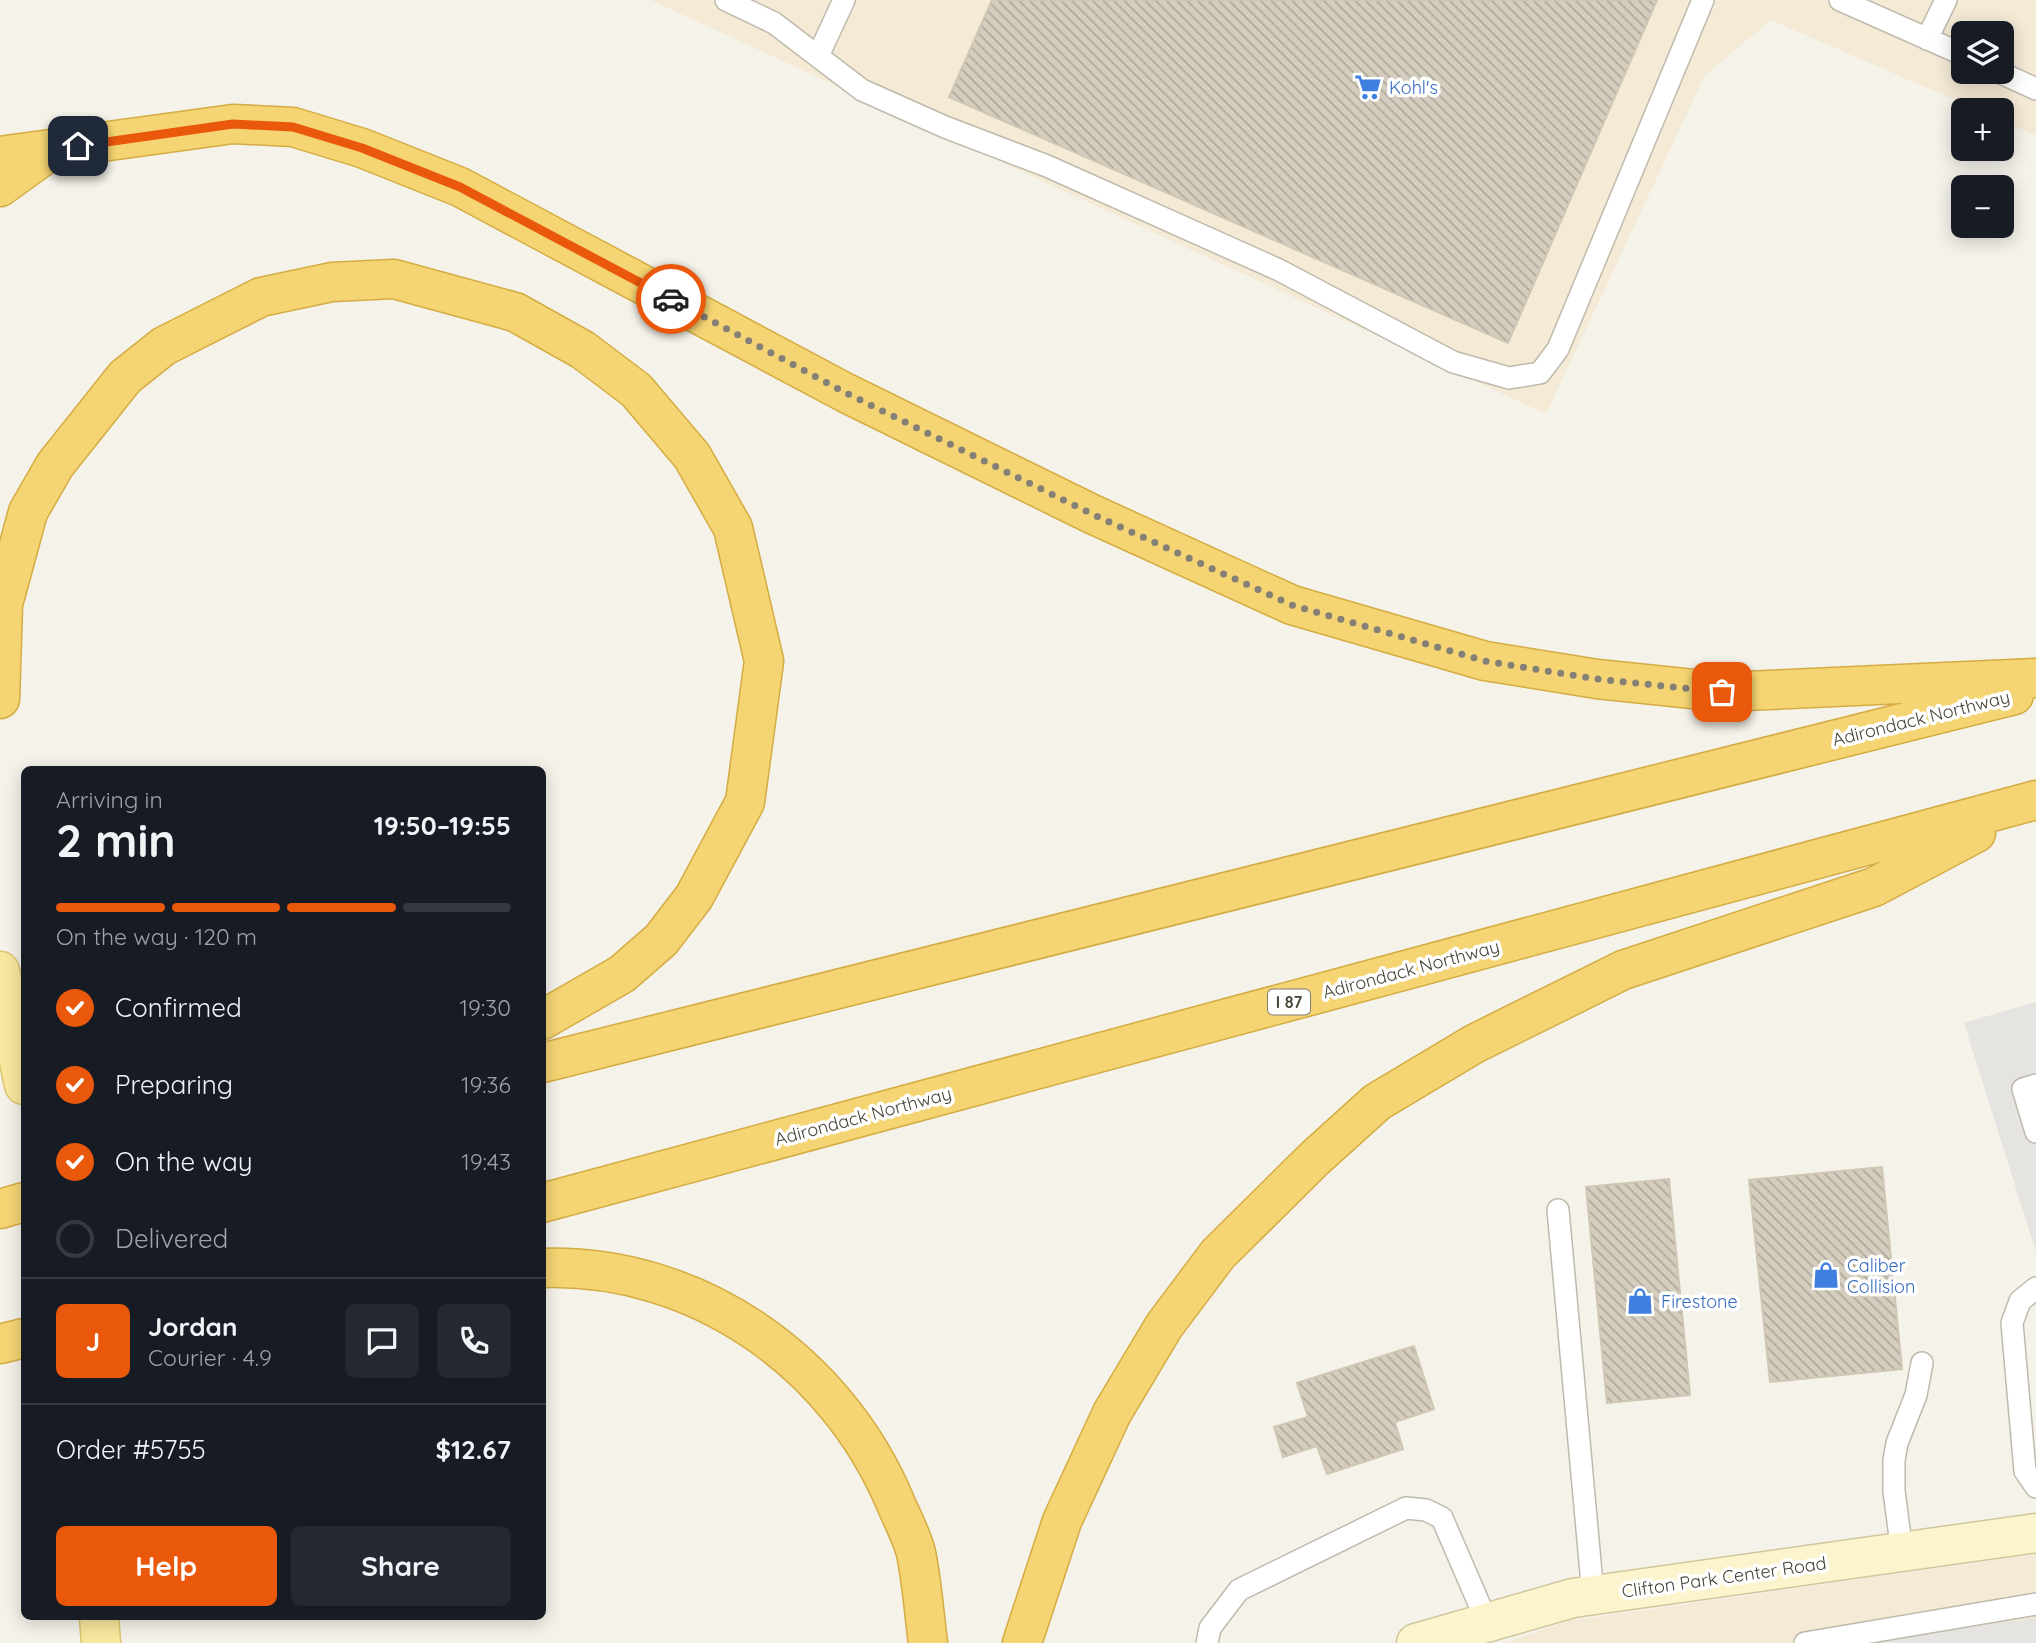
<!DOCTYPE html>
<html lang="en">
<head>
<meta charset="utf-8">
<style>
  body { margin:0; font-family:Quicksand,sans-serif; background:#242831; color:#f1f3f6; height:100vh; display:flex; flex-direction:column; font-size:26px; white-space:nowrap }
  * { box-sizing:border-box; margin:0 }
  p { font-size:23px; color:#9ea1a6 }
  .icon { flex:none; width:38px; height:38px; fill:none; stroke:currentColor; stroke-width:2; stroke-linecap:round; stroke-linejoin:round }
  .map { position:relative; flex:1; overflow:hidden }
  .drawer { position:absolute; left:21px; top:766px; width:525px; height:854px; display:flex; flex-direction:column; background:#171b24; border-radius:10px; box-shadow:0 4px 18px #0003 }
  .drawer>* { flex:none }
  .controls { position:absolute; left:1951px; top:21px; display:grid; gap:14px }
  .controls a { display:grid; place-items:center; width:63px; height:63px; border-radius:10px; background:#171b24; box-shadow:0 4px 18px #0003; font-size:35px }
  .pin { position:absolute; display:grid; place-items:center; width:60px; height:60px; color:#fff; margin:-30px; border-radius:14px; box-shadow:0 4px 10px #0006 }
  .courier { position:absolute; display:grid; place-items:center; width:70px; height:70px; margin:-35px; border:5px solid #ea580c; border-radius:50%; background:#fff; color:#222; box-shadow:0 2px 9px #0007 }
  .summary em { font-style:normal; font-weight:700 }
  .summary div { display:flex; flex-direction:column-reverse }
  .summary { display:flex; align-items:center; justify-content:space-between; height:119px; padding:0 35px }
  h1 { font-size:46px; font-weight:700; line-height:52px }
  .bar { display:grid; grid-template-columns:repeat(4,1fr); gap:10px 7px; align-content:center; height:84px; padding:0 35px }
  .bar i { height:9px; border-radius:5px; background:#363941 }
  .bar .active { background:#ea580c }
  .bar p { grid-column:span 4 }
  .line { display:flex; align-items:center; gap:18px; padding:0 35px; border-top:2px solid #363941 }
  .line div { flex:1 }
  .round { display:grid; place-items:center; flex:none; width:74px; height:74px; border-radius:10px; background:#242831 }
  ol { padding:0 35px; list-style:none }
  li { display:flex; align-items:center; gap:21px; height:77px }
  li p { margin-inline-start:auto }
  li .icon { padding:7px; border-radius:50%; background:#ea580c; color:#fff; stroke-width:4 }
  li:last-child { color:#9ea1a6 }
  li i { width:38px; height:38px; border:4px solid #363941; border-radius:50% }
  .action { display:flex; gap:14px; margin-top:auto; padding:14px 35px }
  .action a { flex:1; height:80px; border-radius:10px; background:#ea580c; color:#fff; font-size:28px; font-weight:700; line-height:80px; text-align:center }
  .action a+a { background:#242831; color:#f1f3f6 }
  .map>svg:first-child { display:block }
  .commercial { fill:#f4ead6; fill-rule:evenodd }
  .parking { fill:#e5e4e1 }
  .building { fill:url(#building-back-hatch); stroke:#cfc7b3; stroke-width:2 }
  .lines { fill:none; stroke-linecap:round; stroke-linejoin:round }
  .lane-casing { stroke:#bfbaac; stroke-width:24 }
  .secondary-casing { stroke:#d1c79c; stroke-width:41 }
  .primary-casing { stroke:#ddc66e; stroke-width:41 }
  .highway-casing { stroke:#d4ac43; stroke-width:41 }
  .lane { stroke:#fff; stroke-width:21 }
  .secondary { stroke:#fbf4cc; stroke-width:38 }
  .primary { stroke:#f8e79e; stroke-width:38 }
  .highway { stroke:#f5d573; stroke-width:38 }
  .done { stroke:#848076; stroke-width:7; stroke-dasharray:0 12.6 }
  .route { stroke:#ea580c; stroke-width:9 }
  .labels { text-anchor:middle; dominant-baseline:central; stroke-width:7; stroke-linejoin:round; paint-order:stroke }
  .shield { fill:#fff; stroke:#7e7b74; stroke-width:2 }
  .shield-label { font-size:16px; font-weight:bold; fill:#474338 }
  .shop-label { font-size:18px; fill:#366cbe; stroke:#fff; text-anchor:start }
  .street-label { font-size:18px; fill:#474338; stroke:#fff }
</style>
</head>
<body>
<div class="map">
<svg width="2036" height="1643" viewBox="0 0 2036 1643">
  <defs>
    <pattern id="building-back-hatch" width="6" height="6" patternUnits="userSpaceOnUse" patternTransform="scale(1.75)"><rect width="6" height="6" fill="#d5cebf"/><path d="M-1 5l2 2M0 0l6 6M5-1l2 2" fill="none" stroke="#afa99c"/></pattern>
  </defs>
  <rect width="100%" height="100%" fill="#f4f2e9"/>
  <path class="commercial" d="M651 0H2036V135L2002 121V110H1978L1771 20 1705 75 1546 414ZM1964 33H2002V72H1964Z
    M2036 1554V1643H1504L1569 1621Z"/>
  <path class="parking" d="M2036 1002V1252L1964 1023Z
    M2036 1618V1643H1850Z"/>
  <path class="building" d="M992 0H1657L1508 343 949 97Z
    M1882 1167 1902 1369 1770 1382 1749 1180Z
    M1669 1179 1690 1395 1607 1403 1586 1187Z
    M1414 1346 1434 1409 1395 1422 1403 1449 1327 1474 1317 1446 1283 1457 1274 1427 1308 1417 1297 1383Z"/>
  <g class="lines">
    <defs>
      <path id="lane" d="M726 0 774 23 862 90 945 127 1047 166 1279 270 1453 362 1509 378 1540 373 1558 349 1703 0
        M1840 0 1964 55
        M1927 39 1946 0
        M818 56 844 0
        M1999 72 2036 89
        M2036 1085 2023 1089 2036 1132
        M1558 1210 1593 1595
        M2036 1288 2020 1301 2012 1323 2025 1471 2036 1487
        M1902 1552 1894 1491V1460L1897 1443 1916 1395 1922 1363
        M1207 1643 1210 1628 1239 1590 1406 1508 1426 1510 1442 1518 1487 1622
        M1805 1643 2036 1604"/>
      <path id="secondary" d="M1416 1643 1573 1598 2036 1533"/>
      <path id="primary" d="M0 971 24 1085
        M99 1617 101 1643"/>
      <path id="highway" d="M0 156 233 124 293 127 362 148 460 187 846 393 1092 514 1292 605 1485 661 1597 679 1722 692 2036 678
        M0 187 47 153
        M0 699 3 604 28 512 55 465 125 377 164 346 261 297 332 282 394 279 515 312 583 350 636 390 692 456 733 528 764 661 745 802 694 897 661 940 622 974 542 1020
        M542 1063 2014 695
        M542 1203 2036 800
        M0 1209 24 1202
        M542 1268C697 1263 837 1362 896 1504 903 1520 912 1537 916 1553 922 1582 924 1613 928 1643
        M0 1344 24 1338
        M1022 1643 1062 1521 1112 1413 1164 1326 1218 1254 1314 1159 1377 1102 1474 1044 1623 970 1874 887 1976 833"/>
    </defs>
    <use href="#lane" class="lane-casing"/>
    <use href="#secondary" class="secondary-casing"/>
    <use href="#primary" class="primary-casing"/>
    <use href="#highway" class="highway-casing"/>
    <use href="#lane" class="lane"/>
    <use href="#secondary" class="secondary"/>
    <use href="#primary" class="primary"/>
    <use href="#highway" class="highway"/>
  </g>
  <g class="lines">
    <path class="done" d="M671 299 846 393 1092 514 1292 605 1485 661 1597 679 1722 692"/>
    <path class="route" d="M78 146 233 124 293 127 362 148 460 187 671 299"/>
  </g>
  <defs>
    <symbol id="supermarket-bare" viewBox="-9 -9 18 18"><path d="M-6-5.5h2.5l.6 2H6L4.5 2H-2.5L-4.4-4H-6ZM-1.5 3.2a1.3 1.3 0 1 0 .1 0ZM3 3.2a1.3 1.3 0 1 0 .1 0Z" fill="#3f7fe0" stroke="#fff" stroke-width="2.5" paint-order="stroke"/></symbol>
    <symbol id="shop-bare" viewBox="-9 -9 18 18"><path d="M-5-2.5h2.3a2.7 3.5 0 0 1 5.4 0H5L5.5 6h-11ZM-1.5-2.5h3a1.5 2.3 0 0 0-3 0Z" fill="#3f7fe0" stroke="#fff" stroke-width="2.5" paint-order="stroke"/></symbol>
  </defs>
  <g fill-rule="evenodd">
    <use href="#supermarket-bare" x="1349" y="68" width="38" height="38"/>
    <use href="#shop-bare" x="1807" y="1256" width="38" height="38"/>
    <use href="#shop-bare" x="1621" y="1282" width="38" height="38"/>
  </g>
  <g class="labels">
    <rect class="shield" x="1268" y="989.5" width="42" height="25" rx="5"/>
    <g class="shield-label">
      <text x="1289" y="1002">I 87</text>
    </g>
    <g class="shop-label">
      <text x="1389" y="87">Kohl's</text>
      <text x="1847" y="1265">Caliber<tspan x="1847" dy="21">Collision</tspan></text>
      <text x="1661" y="1301">Firestone</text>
    </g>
    <g class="street-label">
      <text transform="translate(1921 718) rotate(-14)">Adirondack Northway</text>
      <text transform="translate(1411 969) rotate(-15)">Adirondack Northway</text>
      <text transform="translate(863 1116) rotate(-15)">Adirondack Northway</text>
      <text transform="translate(1724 1577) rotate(-8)">Clifton Park Center Road</text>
    </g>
  </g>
</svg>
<div class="controls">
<a><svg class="icon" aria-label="layers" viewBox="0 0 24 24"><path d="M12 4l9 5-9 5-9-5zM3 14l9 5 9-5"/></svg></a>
<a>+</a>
<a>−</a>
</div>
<div class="pin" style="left:1722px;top:692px;background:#ea580c"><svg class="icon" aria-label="bag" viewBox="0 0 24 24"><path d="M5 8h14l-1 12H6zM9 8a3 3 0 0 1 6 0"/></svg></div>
<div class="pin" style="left:78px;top:146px;background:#1f2937"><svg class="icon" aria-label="home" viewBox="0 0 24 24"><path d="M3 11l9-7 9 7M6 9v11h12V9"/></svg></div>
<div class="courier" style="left:671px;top:299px"><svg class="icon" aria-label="car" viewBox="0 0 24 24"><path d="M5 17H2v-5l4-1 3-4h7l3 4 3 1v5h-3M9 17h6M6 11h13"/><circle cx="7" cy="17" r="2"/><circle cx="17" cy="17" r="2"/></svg></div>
<section class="drawer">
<div class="summary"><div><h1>2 min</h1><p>Arriving in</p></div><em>19:50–19:55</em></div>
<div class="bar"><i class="active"></i><i class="active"></i><i class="active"></i><i></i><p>On the way · 120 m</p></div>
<ol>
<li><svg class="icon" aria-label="check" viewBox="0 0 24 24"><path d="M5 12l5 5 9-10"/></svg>Confirmed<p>19:30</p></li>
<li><svg class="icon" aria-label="check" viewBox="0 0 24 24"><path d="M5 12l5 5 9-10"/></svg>Preparing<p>19:36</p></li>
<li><svg class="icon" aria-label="check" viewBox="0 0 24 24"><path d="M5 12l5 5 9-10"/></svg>On the way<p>19:43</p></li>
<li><i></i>Delivered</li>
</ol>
<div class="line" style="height:126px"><b class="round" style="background:#ea580c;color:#fff">J</b><div><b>Jordan</b><p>Courier · 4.9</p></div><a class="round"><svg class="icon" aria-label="chat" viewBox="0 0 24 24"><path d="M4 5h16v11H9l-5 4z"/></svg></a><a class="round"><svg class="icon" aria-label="phone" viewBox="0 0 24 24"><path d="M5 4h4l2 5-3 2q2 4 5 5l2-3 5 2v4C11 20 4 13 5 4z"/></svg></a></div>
<div class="line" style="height:91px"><div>Order #5755</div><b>$12.67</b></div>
<div class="action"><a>Help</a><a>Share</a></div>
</section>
</div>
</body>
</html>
